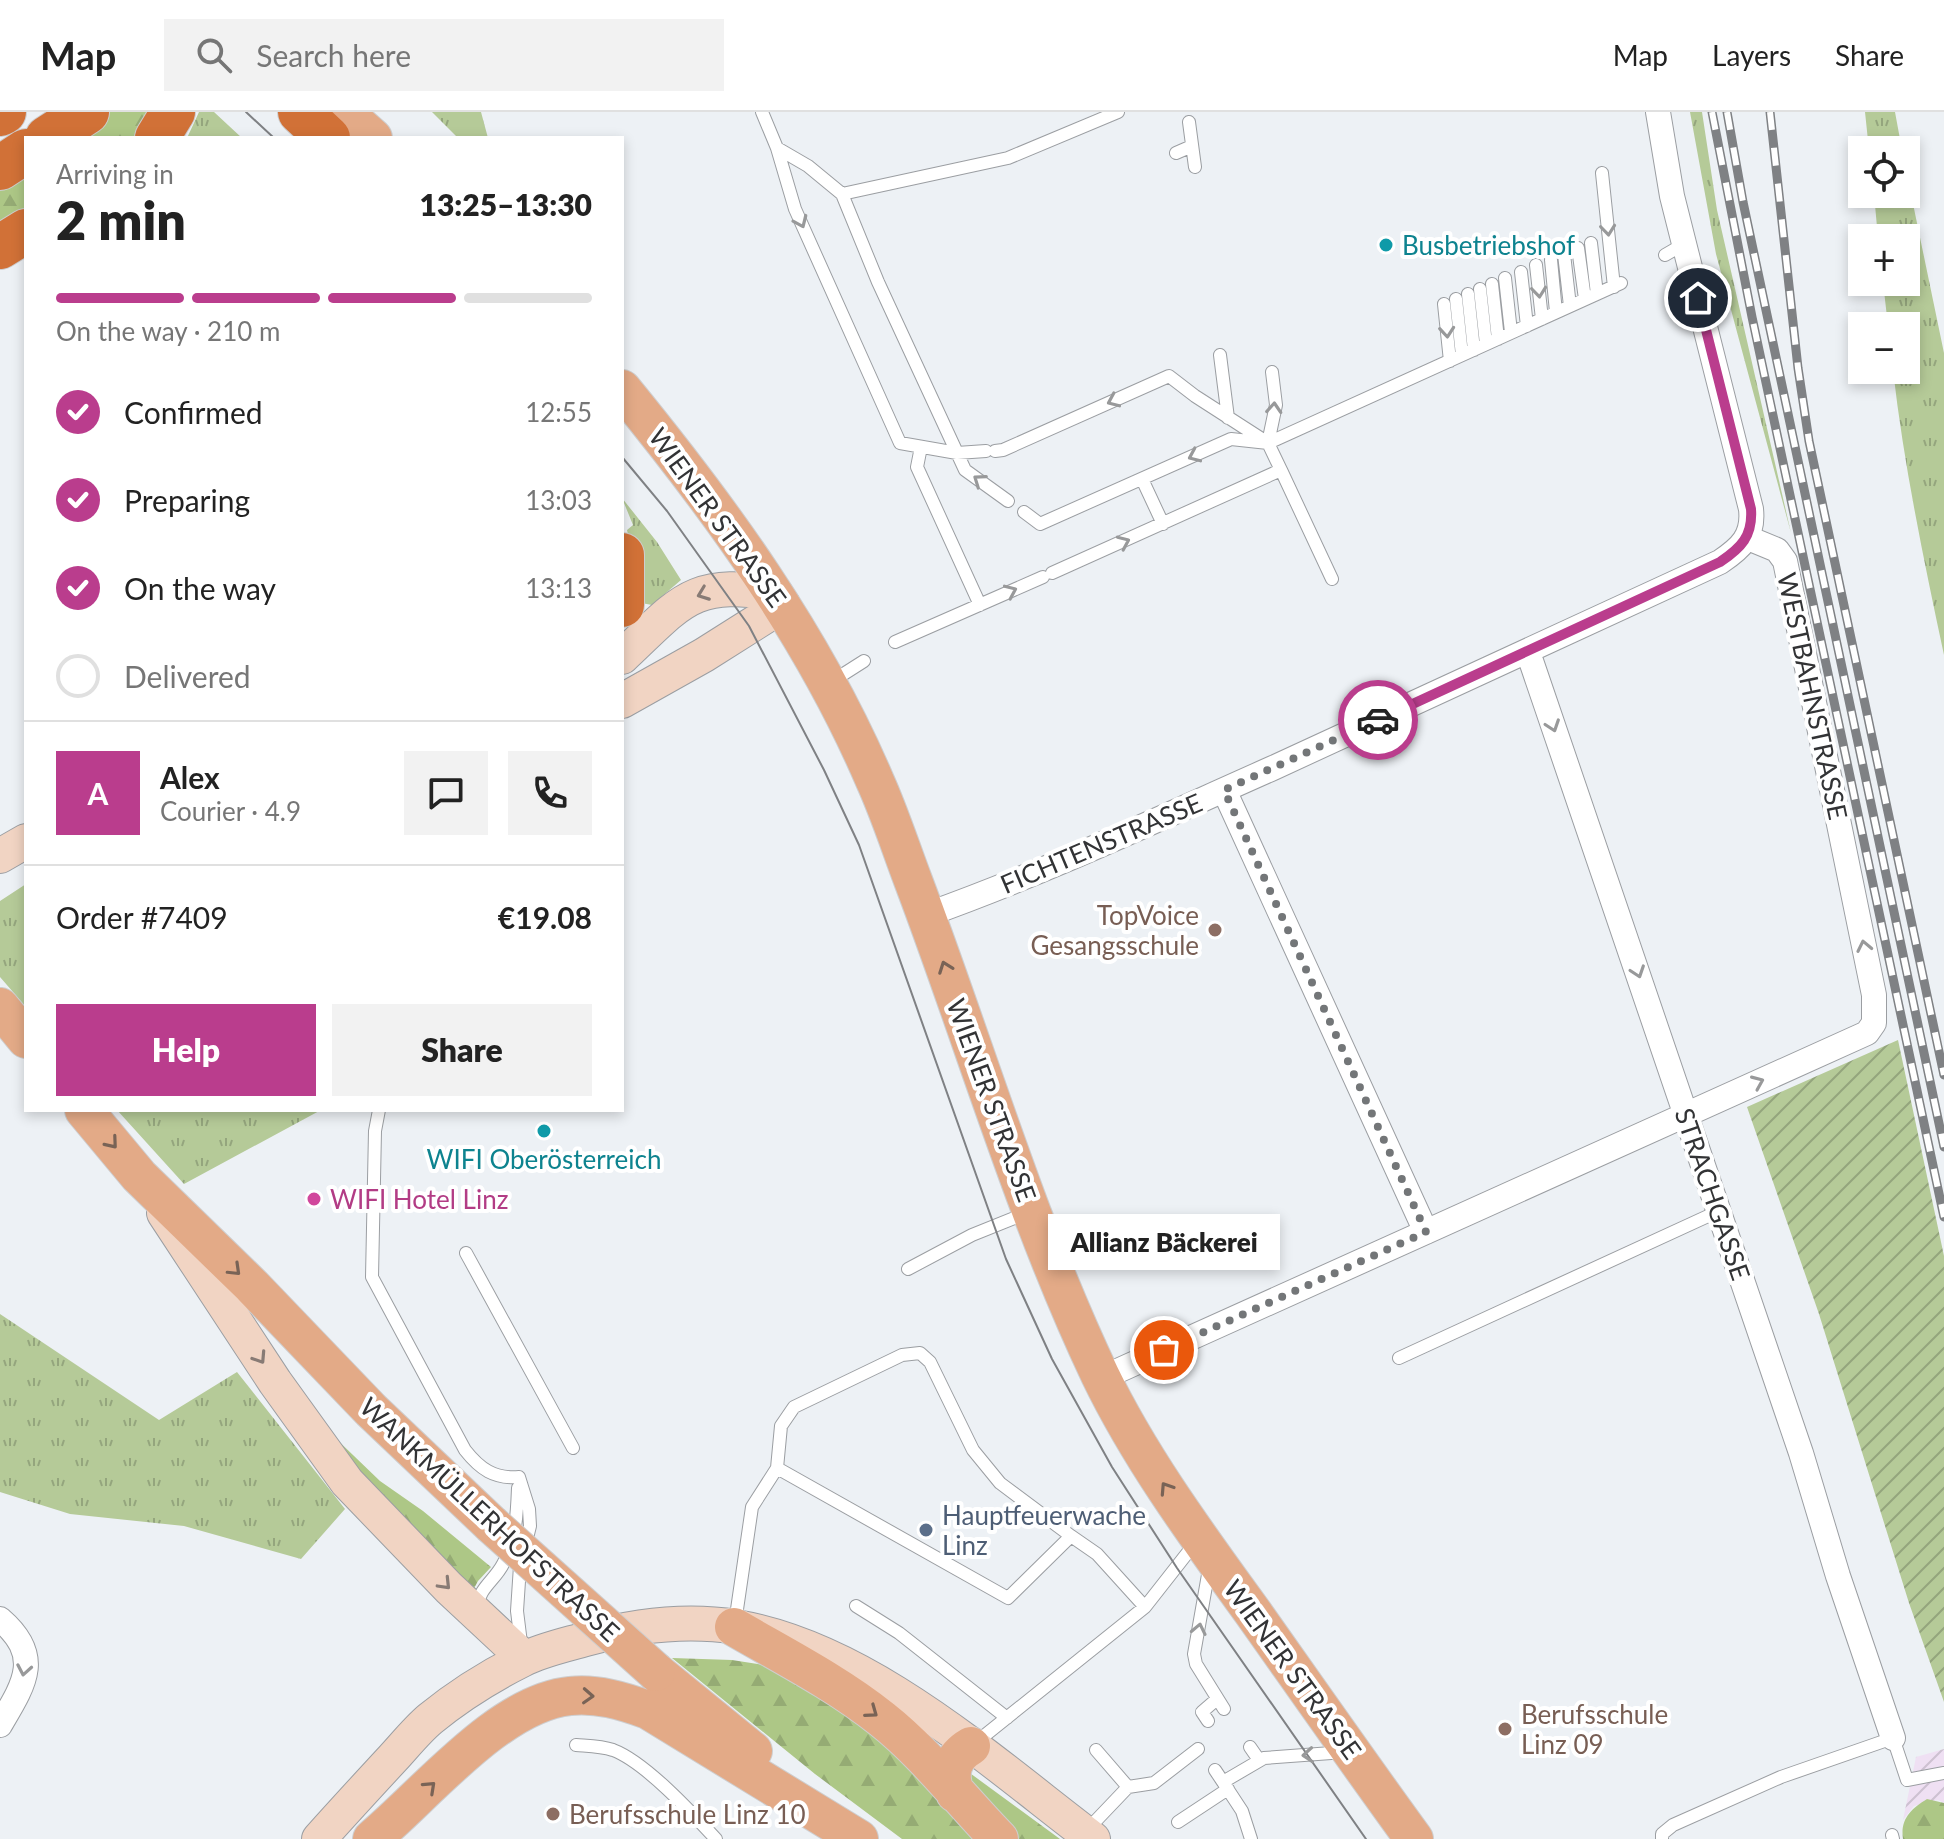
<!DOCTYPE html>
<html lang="en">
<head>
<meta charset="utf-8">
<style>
  body { margin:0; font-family:Lato,sans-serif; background:#f2f2f2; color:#222; height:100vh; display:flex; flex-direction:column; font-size:30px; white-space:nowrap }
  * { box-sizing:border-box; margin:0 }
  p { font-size:26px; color:#767676 }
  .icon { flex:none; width:44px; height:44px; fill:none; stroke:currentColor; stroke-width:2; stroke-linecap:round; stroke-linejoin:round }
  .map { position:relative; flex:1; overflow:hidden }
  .side { position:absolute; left:24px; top:24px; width:600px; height:976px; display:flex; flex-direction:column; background:#fff; border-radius:0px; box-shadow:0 4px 12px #0003 }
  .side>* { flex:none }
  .controls { position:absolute; left:1848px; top:24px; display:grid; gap:16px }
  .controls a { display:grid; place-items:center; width:72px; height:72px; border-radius:0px; background:#fff; box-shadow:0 4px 12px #0003; font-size:40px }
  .pin { position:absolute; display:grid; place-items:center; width:68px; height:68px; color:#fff; margin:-34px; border:4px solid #fff; border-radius:50%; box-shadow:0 2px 8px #0007 }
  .courier { position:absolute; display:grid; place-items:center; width:80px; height:80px; margin:-40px; border:6px solid #ba3d8d; border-radius:50%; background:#fff; color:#222; box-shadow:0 2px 10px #0007 }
  .bubble { position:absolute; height:56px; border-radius:0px; background:#fff; box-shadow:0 4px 12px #0003; font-size:26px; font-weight:800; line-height:56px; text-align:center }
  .headline em { font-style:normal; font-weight:800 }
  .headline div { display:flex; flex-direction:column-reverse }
  .headline { display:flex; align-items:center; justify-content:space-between; height:136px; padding:0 32px }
  h1 { font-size:52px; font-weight:800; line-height:60px }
  .bar { display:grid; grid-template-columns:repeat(4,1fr); gap:12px 8px; align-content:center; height:96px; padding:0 32px }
  .bar i { height:10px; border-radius:6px; background:#e0e0e0 }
  .bar .current { background:#ba3d8d }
  .bar p { grid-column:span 4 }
  .line { display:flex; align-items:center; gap:20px; padding:0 32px; border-top:2px solid #e0e0e0 }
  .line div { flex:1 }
  .round { display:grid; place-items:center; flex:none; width:84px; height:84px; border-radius:0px; background:#f2f2f2 }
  ol { padding:0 32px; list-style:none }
  li { display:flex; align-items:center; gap:24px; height:88px }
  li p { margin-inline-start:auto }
  li .icon { padding:8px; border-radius:50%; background:#ba3d8d; color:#fff; stroke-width:4 }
  li:last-child { color:#767676 }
  li i { width:44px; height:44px; border:4px solid #e0e0e0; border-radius:50% }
  .cta { display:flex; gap:16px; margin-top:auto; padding:16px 32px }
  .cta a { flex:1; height:92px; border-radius:0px; background:#ba3d8d; color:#fff; font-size:32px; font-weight:800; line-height:92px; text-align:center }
  .cta a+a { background:#f2f2f2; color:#222 }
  header { display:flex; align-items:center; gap:48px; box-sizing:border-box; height:112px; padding:0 40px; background:#fff; border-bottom:2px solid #e0e0e0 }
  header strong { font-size:38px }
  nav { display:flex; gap:44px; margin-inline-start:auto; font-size:28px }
  .search { width:560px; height:72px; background:#f2f2f2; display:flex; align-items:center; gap:20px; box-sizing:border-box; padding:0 28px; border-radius:0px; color:#767676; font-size:30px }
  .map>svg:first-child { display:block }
  .industrial { fill:url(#industrial-furrows) }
  .grass { fill:url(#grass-tufts) }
  .forest { fill:url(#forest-firs) }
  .garden { fill:url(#garden-furrows) }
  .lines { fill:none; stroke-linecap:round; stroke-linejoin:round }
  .service-casing { stroke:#9b9ea2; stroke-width:14 }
  .minor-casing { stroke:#9b9ea2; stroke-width:26 }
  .secondary-casing { stroke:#9b9ea2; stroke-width:36 }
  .primary-casing { stroke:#cececf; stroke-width:40 }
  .motorway-casing { stroke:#cececf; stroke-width:46 }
  .service { stroke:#fff; stroke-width:12 }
  .minor { stroke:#fff; stroke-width:24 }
  .secondary { stroke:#f1d4c3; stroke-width:34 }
  .primary { stroke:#e3aa87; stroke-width:38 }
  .motorway { stroke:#d17137; stroke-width:44 }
  .tram { stroke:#7f8184; stroke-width:2 }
  .rail-casing { stroke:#7f8184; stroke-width:9 }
  .rail { stroke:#fff; stroke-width:6; stroke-dasharray:18; stroke-linecap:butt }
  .primary-bridge-casing { stroke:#cececf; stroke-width:40; stroke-linecap:butt }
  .primary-bridge { stroke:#e3aa87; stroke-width:38 }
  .oneway { stroke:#98999a }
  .oneway2 { stroke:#887b75 }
  .oneway3 { stroke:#796356 }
  .done { stroke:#737678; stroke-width:8; stroke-dasharray:0 14.4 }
  .route { stroke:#ba3d8d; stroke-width:10 }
  .culture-dot { fill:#0f9aa8; stroke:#fff; stroke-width:3 }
  .education-dot { fill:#8d6e63; stroke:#fff; stroke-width:3 }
  .hotel-dot { fill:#d1479c; stroke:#fff; stroke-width:3 }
  .service-dot { fill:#5c6f8a; stroke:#fff; stroke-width:3 }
  .labels { text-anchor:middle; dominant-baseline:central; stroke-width:8; stroke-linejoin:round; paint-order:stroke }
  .culture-label { font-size:26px; fill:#0d838f; stroke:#fff; text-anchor:start }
  .street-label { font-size:26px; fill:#323335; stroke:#fff }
  .education-label { font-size:26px; fill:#785e54; stroke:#fff; text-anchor:start }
  .hotel-label { font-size:26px; fill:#b23c85; stroke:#fff; text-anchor:start }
  .service-label { font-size:26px; fill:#4e5e75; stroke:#fff; text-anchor:start }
</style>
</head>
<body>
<header>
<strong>Map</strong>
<div class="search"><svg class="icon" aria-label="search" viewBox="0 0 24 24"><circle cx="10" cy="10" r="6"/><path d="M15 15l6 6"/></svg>Search here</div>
<nav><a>Map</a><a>Layers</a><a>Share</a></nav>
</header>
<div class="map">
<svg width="1944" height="1727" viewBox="0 0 1944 1727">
  <defs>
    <pattern id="industrial-furrows" width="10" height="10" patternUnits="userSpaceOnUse" patternTransform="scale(2)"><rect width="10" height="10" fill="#efe0f3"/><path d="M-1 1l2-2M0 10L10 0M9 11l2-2" fill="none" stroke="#cdc1d1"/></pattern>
    <pattern id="grass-tufts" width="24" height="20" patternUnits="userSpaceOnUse" patternTransform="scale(2)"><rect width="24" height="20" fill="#b5ca98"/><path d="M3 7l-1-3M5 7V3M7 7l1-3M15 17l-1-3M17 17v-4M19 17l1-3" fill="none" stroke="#94a57d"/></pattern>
    <pattern id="forest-firs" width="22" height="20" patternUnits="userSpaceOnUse" patternTransform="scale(2)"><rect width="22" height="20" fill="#adc786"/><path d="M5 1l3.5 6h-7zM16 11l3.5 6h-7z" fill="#95ab74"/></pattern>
    <pattern id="garden-furrows" width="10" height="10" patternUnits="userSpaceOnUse" patternTransform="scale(2)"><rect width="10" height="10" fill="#b5ca98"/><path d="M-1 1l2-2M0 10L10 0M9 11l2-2" fill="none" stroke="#94a57d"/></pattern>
  </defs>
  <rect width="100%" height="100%" fill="#edf1f5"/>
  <path class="industrial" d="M1944 1637V1691L1938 1688 1914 1694 1903 1708 1916 1645Z"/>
  <path class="grass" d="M199 0H214L242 26H187Z
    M432 0H481L488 26H458Z
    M1690 0H1702L1717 98 1791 421 1716 142Z
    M1865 0H1895L1902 38H1869Z
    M1906 58 1944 241V543C1924 449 1904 354 1893 258H1906V214H1888L1883 170H1906V126H1878L1874 82H1906Z
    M622 386 657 430 681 468 652 493 636 490 635 458 627 418 633 413Z
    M26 772V895L0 865V789Z
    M117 998H321L184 1072Z
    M0 1202 159 1308 237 1260 345 1397 301 1447 184 1414 70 1402 0 1380Z"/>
  <path class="forest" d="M109 0H158L140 26H69Z
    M26 54V100L0 115V70Z
    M301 1293 380 1369 423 1399 491 1455 478 1469 471 1482 443 1457Z
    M672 1546 732 1548 764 1553 857 1599 983 1727H902L815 1662Z
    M963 1656 1060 1727H1013L978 1692Z
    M1927 1687 1944 1691V1727H1903C1900 1707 1911 1697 1927 1687Z"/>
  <path class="garden" d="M1898 928 1944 1144V1590L1909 1491 1819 1202 1747 995Z"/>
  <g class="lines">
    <defs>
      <path id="service" d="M762 0 777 36 795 97 900 331 957 341 986 339
        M1189 10 1195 55
        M777 36 808 54 842 82 1008 46 1118 0
        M1176 41 1192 34
        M1602 61 1614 175
        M842 82 878 170 965 358 1008 389
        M1591 131 1597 182
        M1578 136 1585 187
        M1564 142 1570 194
        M1665 143 1684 132
        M1551 148 1556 200
        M1536 153 1542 207
        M1521 160 1527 214
        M1505 166 1511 220
        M1492 172 1498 227
        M1480 177 1486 232
        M1468 182 1474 238
        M1456 187 1462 243
        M1444 192 1450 249
        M1220 243 1228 306
        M1268 331 1276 293 1272 260
        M921 335 917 355 980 493
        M995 339 1003 338 1169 264 1195 284 1268 331 1281 358 1052 461
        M1281 358 1332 467
        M1142 367 1163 412
        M1024 400 1040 412 1231 327 1268 331 1621 171
        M895 530 1043 465
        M831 570 864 549
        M379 998 375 1019 372 1165 465 1338C480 1357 494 1367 519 1365
        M466 1141 573 1336
        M908 1157 972 1123 1029 1100
        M1399 1246 1719 1099
        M777 1356 1008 1486 1071 1424 1097 1442 1145 1495
        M519 1365 529 1397 530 1414 520 1454 517 1499 521 1531
        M1209 1457 1194 1542 1196 1552 1224 1597
        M856 1494 899 1521 1007 1606
        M477 1495C479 1476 495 1468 503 1452 516 1428 517 1402 518 1376
        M735 1511 752 1395 777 1356 781 1314 794 1295 902 1243 920 1241 930 1250 973 1338 1000 1371 1071 1424
        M1208 1609 1202 1600 1217 1587
        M974 1632 1145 1495 1196 1430
        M576 1633C589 1634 601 1634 613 1638 645 1650 692 1701 716 1727
        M1250 1635 1259 1648
        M1096 1638 1128 1675
        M1215 1658 1223 1670 1264 1646 1345 1640
        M1223 1670 1242 1699 1251 1727
        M1178 1710 1228 1677
        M1087 1718 1128 1675 1154 1671 1198 1637
        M1892 1723 1893 1727
        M1662 1727V1722L1673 1713 1781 1665 1893 1626 1907 1668 1944 1661"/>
      <path id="minor" d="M1528 540 1801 1341 1838 1464 1893 1626
        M1224 678 1426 1120
        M926 803C1044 761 1158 707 1273 656 1422 588 1571 520 1720 450 1741 436 1754 424 1751 397L1672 84 1658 0
        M1102 1266 1867 921 1874 911V883L1785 449 1777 438 1748 426
        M0 1507C43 1544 25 1571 0 1613"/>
      <path id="secondary" d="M622 545C680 491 692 466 776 482
        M622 589 704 543 783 493
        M0 744 26 729
        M164 1101 275 1270 347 1370 449 1476 524 1546
        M319 1727C343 1700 368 1673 393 1646 405 1633 417 1618 430 1607 458 1584 490 1564 522 1548 541 1538 565 1533 586 1527 633 1514 687 1507 736 1515 867 1537 990 1649 1093 1727"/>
      <path id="primary" d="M344 0 373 26
        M622 277C721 398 813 524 875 669 890 702 901 737 914 771 976 935 1025 1105 1100 1263 1141 1348 1199 1426 1254 1502 1307 1577 1360 1653 1414 1727
        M0 895 26 927
        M84 998 139 1064 252 1174 371 1298 491 1412
        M734 1515C784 1544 837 1571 882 1607 925 1641 960 1687 999 1727
        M656 1560 753 1639
        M955 1681C948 1660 952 1645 971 1634
        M372 1727C426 1682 499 1591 570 1584 597 1581 623 1589 648 1598L859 1727"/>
      <path id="motorway" d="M300 0 328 26
        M0 2 4 0
        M47 26 87 0
        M157 26 173 0
        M0 56 26 39
        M0 135 26 119
        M622 443V493"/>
    </defs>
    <use href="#service" class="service-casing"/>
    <use href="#minor" class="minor-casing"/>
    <use href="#secondary" class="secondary-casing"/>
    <use href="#primary" class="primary-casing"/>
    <use href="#motorway" class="motorway-casing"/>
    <use href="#service" class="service"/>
    <use href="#minor" class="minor"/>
    <use href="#secondary" class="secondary"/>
    <use href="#primary" class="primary"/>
    <use href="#motorway" class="motorway"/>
    <path class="tram" d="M246 0 274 26
      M622 345 667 399 749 514 824 658 859 733 1006 1147 1052 1247 1112 1355 1177 1456 1366 1727"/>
    <defs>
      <path id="rail" d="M1712 0 1752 205 1944 1105
        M1727 0 1743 90 1944 1035
        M1770 0 1798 256 1809 329 1944 963"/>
    </defs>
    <use href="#rail" class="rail-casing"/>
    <use href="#rail" class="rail"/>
    <defs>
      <path id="primary-bridge" d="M491 1412 656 1560"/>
    </defs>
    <use href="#primary-bridge" class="primary-bridge-casing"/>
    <use href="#primary-bridge" class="primary-bridge"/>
  </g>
  <defs><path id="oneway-chevron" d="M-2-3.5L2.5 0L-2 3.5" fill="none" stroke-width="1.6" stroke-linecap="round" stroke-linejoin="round" transform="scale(2)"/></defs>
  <g class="oneway">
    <use href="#oneway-chevron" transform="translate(801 110) rotate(66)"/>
    <use href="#oneway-chevron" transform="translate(1608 118) rotate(84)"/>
    <use href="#oneway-chevron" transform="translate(1539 180) rotate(84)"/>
    <use href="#oneway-chevron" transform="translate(1447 220) rotate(85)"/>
    <use href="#oneway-chevron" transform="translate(1113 289) rotate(156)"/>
    <use href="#oneway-chevron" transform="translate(1274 296) rotate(-86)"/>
    <use href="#oneway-chevron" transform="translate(1194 344) rotate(156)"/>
    <use href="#oneway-chevron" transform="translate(979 368) rotate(-145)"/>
    <use href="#oneway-chevron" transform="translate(1124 430) rotate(-24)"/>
    <use href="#oneway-chevron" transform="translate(1011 479) rotate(-24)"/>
    <use href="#oneway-chevron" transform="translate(1553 614) rotate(71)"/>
    <use href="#oneway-chevron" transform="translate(1864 834) rotate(-102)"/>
    <use href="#oneway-chevron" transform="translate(1638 860) rotate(71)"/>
    <use href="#oneway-chevron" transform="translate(1758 970) rotate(-23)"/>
    <use href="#oneway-chevron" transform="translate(1199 1517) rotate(-78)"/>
    <use href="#oneway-chevron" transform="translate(24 1558) rotate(100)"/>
    <use href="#oneway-chevron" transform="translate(1308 1643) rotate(176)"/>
  </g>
  <g class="oneway2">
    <use href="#oneway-chevron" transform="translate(703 482) rotate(159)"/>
    <use href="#oneway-chevron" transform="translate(260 1246) rotate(57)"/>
    <use href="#oneway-chevron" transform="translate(445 1472) rotate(46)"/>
  </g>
  <g class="oneway3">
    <use href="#oneway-chevron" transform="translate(945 855) rotate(-110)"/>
    <use href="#oneway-chevron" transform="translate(112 1031) rotate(50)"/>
    <use href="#oneway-chevron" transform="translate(235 1158) rotate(44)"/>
    <use href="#oneway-chevron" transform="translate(1166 1376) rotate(-123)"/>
    <use href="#oneway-chevron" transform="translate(588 1584) rotate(3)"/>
    <use href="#oneway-chevron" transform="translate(872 1600) rotate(36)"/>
    <use href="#oneway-chevron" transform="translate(430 1675) rotate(-43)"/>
  </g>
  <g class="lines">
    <path class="done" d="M1164 1238 1426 1120 1224 678 1378 608"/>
    <path class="route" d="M1378 608 1720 450C1741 436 1753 424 1751 397L1698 186"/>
  </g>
  <g class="culture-dot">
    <circle cx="1386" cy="133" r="8"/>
    <circle cx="544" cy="1019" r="8"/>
  </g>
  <g class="education-dot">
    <circle cx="1215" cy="818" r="8"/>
    <circle cx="1505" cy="1617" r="8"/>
    <circle cx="553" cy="1702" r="8"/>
  </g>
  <circle class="hotel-dot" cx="314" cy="1087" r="8"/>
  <circle class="service-dot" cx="926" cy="1418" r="8"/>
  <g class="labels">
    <g class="culture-label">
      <text x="1402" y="133">Busbetriebshof</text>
      <text x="544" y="1047" text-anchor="middle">WIFI Oberösterreich</text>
    </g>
    <g class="street-label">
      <text transform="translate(718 405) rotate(54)">WIENER STRASSE</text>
      <text transform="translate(1813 584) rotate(78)">WESTBAHNSTRASSE</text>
      <text transform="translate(1101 731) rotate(-23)">FICHTENSTRASSE</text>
      <text transform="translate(992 988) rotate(70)">WIENER STRASSE</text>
      <text transform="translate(1713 1082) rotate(71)">STRACHGASSE</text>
      <text transform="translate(490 1407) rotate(43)">WANKMÜLLERHOFSTRASSE</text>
      <text transform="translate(1293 1557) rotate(54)">WIENER STRASSE</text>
    </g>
    <g class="education-label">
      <text x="1199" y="803" text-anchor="end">TopVoice<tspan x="1199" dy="30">Gesangsschule</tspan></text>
      <text x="1521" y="1602">Berufsschule<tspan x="1521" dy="30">Linz 09</tspan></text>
      <text x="569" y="1702">Berufsschule Linz 10</text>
    </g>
    <g class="hotel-label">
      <text x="330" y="1087">WIFI Hotel Linz</text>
    </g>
    <g class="service-label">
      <text x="942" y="1403">Hauptfeuerwache<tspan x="942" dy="30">Linz</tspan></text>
    </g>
  </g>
</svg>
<div class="controls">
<a><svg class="icon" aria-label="locate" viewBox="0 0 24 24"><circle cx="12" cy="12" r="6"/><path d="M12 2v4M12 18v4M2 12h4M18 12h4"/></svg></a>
<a>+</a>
<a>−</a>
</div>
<div class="pin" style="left:1164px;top:1238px;background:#ea580c"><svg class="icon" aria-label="bag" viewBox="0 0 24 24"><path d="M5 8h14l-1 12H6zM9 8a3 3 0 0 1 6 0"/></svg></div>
<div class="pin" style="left:1698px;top:186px;background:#1f2937"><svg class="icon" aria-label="home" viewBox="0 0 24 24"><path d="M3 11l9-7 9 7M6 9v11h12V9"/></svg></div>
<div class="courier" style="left:1378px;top:608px"><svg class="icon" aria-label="car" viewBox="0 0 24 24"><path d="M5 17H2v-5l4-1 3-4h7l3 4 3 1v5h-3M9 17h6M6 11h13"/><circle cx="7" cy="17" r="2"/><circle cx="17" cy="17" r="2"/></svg></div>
<div class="bubble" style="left:1048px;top:1102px;width:232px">Allianz Bäckerei</div>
<section class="side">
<div class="headline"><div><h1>2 min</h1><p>Arriving in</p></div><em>13:25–13:30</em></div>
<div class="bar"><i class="current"></i><i class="current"></i><i class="current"></i><i></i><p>On the way · 210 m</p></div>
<ol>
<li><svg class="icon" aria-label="check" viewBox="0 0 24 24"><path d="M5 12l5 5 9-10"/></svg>Confirmed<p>12:55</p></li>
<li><svg class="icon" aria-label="check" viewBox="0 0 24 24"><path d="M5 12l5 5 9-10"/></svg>Preparing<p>13:03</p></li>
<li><svg class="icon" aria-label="check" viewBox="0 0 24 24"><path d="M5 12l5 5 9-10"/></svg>On the way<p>13:13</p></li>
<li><i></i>Delivered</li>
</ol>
<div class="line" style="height:144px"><b class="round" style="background:#ba3d8d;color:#fff">A</b><div><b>Alex</b><p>Courier · 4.9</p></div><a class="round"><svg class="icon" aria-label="chat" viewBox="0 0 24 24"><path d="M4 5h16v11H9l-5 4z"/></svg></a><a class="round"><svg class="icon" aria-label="phone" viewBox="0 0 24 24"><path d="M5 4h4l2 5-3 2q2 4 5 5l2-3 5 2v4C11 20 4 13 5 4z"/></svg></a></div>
<div class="line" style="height:104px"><div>Order #7409</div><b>€19.08</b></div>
<div class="cta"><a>Help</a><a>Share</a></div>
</section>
</div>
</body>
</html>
